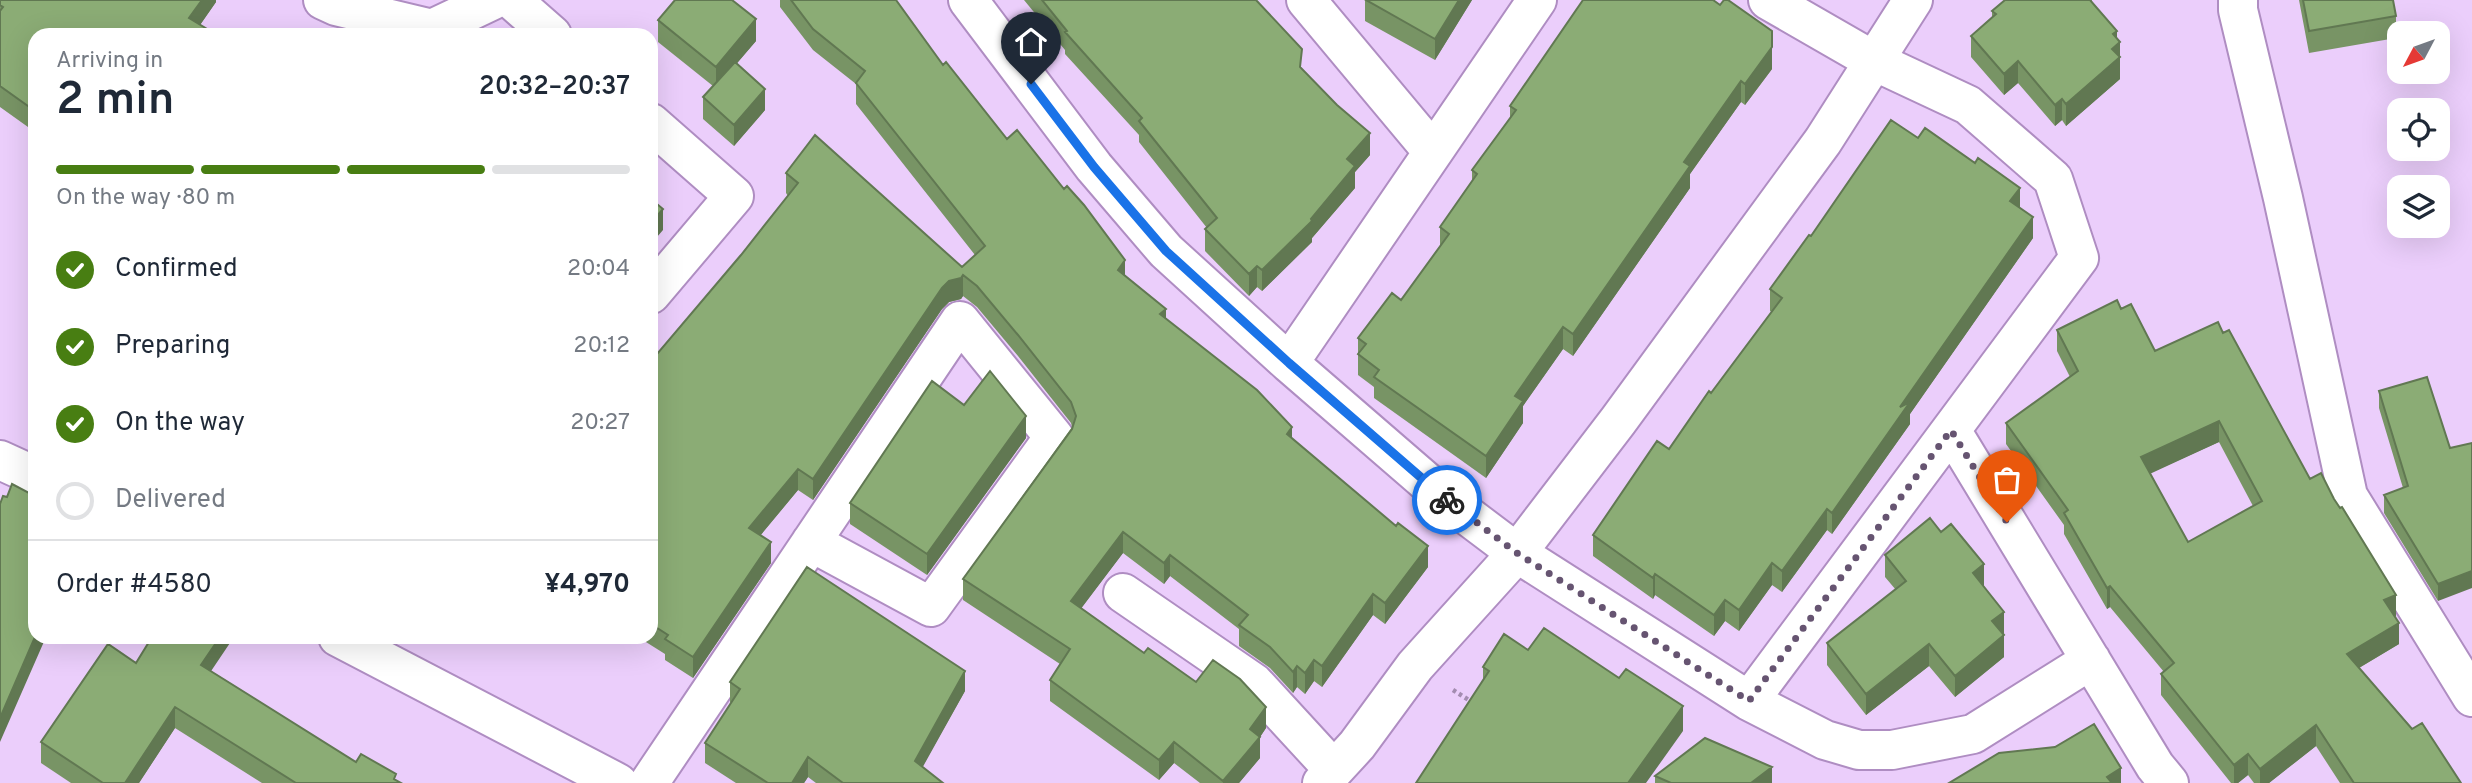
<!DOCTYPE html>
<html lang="en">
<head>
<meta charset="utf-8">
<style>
  body { margin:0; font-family:Overpass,sans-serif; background:#f2f2f3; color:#1f2937; height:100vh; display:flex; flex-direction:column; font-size:26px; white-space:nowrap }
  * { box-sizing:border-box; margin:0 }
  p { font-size:23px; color:#747a83 }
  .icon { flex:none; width:38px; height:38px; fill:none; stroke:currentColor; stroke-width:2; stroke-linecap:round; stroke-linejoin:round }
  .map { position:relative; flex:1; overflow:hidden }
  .details { position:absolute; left:28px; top:28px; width:630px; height:616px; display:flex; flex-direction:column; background:#fff; border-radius:21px; box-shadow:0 7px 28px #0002 }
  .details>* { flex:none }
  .needle { width:46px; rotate:229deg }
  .tools { position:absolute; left:2387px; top:21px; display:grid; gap:14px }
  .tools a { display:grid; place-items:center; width:63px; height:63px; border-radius:14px; background:#fff; box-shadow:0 7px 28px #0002; font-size:35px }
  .pin { position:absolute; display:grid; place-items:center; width:60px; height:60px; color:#fff; margin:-72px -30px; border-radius:50% 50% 50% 0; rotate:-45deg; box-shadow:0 0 7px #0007 }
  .pin .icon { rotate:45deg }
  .courier { position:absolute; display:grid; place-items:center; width:70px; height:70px; margin:-35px; border:5px solid #1a73e8; border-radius:50%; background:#fff; color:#222; box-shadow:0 2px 9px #0007 }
  .summary em { font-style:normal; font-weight:600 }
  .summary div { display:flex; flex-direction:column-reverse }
  .summary { display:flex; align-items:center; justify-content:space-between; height:119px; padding:0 28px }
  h1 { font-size:46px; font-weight:600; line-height:52px }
  .bar { display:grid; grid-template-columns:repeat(4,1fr); gap:10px 7px; align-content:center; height:84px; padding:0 28px }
  .bar i { height:9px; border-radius:5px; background:#e0e1e3 }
  .bar .current { background:#487e12 }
  .bar p { grid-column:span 4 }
  .line { display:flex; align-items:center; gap:18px; padding:0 28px; border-top:2px solid #e0e1e3 }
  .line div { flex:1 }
  ol { padding:0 28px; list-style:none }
  li { display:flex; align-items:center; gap:21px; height:77px }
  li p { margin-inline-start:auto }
  li .icon { padding:7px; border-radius:50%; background:#487e12; color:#fff; stroke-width:4 }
  li:last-child { color:#747a83 }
  li i { width:38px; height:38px; border:4px solid #e0e1e3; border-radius:50% }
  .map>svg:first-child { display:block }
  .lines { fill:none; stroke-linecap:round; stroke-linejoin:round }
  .minor-casing { stroke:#af8dc2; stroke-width:42 }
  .path { stroke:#a38cb0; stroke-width:4.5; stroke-dasharray:3.5 3.5; stroke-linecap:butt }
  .minor { stroke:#fff; stroke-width:38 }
  .wall { fill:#789465; fill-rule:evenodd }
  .shaded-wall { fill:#617852 }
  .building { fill:#8bac75; stroke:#617852; stroke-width:2; fill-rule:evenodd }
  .done { stroke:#665471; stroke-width:7; stroke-dasharray:0 12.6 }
  .route { stroke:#1a73e8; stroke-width:9 }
</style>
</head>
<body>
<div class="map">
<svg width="2472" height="783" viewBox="0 0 2472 783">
  <rect width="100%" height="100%" fill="#ebcefb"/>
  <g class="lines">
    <defs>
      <path id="minor" d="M323 0 336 6 432 29 493 0
        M512 0 552 35
        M968 0 1094 167 1166 251 1289 363 1452 504 1517 553 1749 701 1825 740 1859 750H1892L1973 734 2091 660
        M1306 0 1433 152
        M2238 0V10L2283 198 2348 496 2472 697
        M651 123 734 196 651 294
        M1289 363 1537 0
        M1951 430 2155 766 2169 783
        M0 460 35 476
        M1123 593 1254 683 1334 770
        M338 637 618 783
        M1749 701 2079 258 2053 179 1968 105 1874 61 1768 0
        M649 783 960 321 1054 437 931 607 811 542
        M1322 783 1357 745 1415 666 1517 553 1618 421 1823 141 1913 0"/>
    </defs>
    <use href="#minor" class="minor-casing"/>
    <path class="path" d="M1453 690 1472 702"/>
    <use href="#minor" class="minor"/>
  </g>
  <path class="wall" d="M0 0H216V2L200 25 35 35V132L0 107Z
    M780 0H896L943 65 1125 276 1166 318 1428 567 1385 624 1373 615 1322 687 1314 681 1305 694 1297 687 1293 693 1270 668 1239 646V629L1170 576 1164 584 1123 553 1081 608 1144 653 1196 682 1266 728 1260 737V758L1239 783H1200L1174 763 1159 780 1050 701V680L1060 664 963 600V579L1072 427 1071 423 1018 356 977 307 963 296 961 299 949 302 942 309 813 500 798 490 760 536 771 563 693 678 665 660V654L638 637H651V361L741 255 788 196 786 193V173L962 267 975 255 856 104V84L813 50 780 7Z
    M1024 0H1256L1302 69 1370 155 1355 172V188L1312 238V242L1262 291 1257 287 1249 296 1205 251V229L1207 228 1139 142V135L1065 54V50Z
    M1365 0H1472L1435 60 1365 21Z
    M2092 0V2L2120 42V79L2066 126 2062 120 2055 126 2018 83 2004 95 1971 57V36L1992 17V11Z
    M2299 0H2393L2396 16V38L2309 53Z
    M658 20 756 41 736 64 765 110 734 146 703 119V97L713 86 658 42Z
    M1772 69 1745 105 1741 102 1690 174V188L1573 356 1563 349 1523 406V423L1486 478 1374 398V387L1358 375V338L1401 300 1440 246V227L1472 181V170L1510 118V106Z
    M2020 208 2033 238 1910 414V424L1832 534 1827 530 1782 592 1772 585 1739 631 1725 621 1714 636 1655 595 1653 599 1593 556V535L1669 449 1772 312 1770 311V289L1811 236Z
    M2121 309 2155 351 2223 333 2310 479 2334 499 2396 616 2395 617 2399 644 2359 668 2461 783H2340L2316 746 2269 783H2254L2248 775 2238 783H2231L2161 695V674L2164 672 2110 607 2107 609 2064 534V525L2006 444V423L2070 377 2057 351V330ZM2219 442 2253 506 2188 542 2150 473Z
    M2379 391 2450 448 2438 601 2384 513V495L2403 488 2379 408Z
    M964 405 1026 438 927 575 850 524V503Z
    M1885 555 1984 586 2004 633 2003 634 2004 657 1955 697 1929 666 1866 715 1827 665V643L1896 590 1885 577Z
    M1528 650 1619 678 1683 731 1483 681V667Z
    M136 663 211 671 356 762 401 783H262L175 728 139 783H71L41 763V742Z
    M730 682 965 691 922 767 943 783H816L808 777 804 783H736L705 763V743L731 703 730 702Z
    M1655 776 1772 783H1655Z"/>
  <path class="shaded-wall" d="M202 0H216V2L193 35 189 18Z
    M1459 0H1472L1435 60V39Z
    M756 19V41L716 88V67Z
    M2117 31V45L2120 42V79L2066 126V104L2113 34Z
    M1772 47V69L1745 105V84Z
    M2018 61V83L2004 95V74Z
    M1741 81V102L1690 174V188L1573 356V334L1684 162Z
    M765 89V110L734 146V125Z
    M2062 99V120L2055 126V105Z
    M1370 133V155L1355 172V188L1312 238V242L1262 291V270L1311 219 1347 159Z
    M2020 188V210L2010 201Z
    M663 209V230L651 244V223Z
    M2033 217V238L1910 414V424L1832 534V513L1900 407Z
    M1125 260V281L1118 270Z
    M1257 266V287L1249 296V274Z
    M963 275V296L961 299 949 302 942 309 813 500V479L942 288 949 281Z
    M1166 309V330L1160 314Z
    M1563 327V349L1523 406V423L1486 478V456L1515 396Z
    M1026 416V438L927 575V554Z
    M2219 421V442L2141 478V457Z
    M1292 427V448L1287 434Z
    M798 469V490L749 549V528Z
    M1827 509V530L1782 592V571Z
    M1123 532V553L1071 622V601Z
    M771 542V563L693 678V657Z
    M1428 546V567L1385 624V603Z
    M1170 555V576L1164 584V563Z
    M1772 563V585L1739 631V610Z
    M1984 564V586L1973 595V573Z
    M2472 571V588L2438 601V584Z
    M1655 574V595L1653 599V578Z
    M2110 586V607L2107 609V588Z
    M1373 594V615L1322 687V666Z
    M2396 595V616L2384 621V600Z
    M1725 600V621L1714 636V615Z
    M2004 612V633L1992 642V621Z
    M2399 623V644L2347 675V654Z
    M2004 635V657L1955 697V676Z
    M35 637H46L0 742V718Z
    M220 637H234L201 686V665Z
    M1929 644V666L1866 715V694Z
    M1314 660V681L1305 694V673Z
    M1297 666V687L1293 693V672Z
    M965 671V691L915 781V761Z
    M1683 706V731L1646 783H1628Z
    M175 707V728L139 783H125Z
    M1266 707V728L1260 737V758L1239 783H1223V781L1250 729Z
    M2316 725V746L2269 783H2260V769Z
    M1174 742V763L1159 780V760Z
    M2248 754V775L2238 783H2234V765Z
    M808 757V777L804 783H792Z
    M1772 767V783H1751Z
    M2121 768V783H2107V777Z"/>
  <path class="building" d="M0 0H202L189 18 217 35H35V111L0 86V11L3 7 0 5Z
    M675 0H732L756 19 716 67 658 20Z
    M791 0H896L943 65 946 62 1007 139 1017 130 1064 189 1067 186 1084 205 1125 260 1118 270 1166 309 1160 314 1257 390 1292 427 1287 434 1396 526 1398 523 1428 546 1385 603 1373 594 1322 666 1314 660 1305 673 1297 666 1293 672 1270 647 1239 625 1248 615 1170 555 1164 563 1123 532 1071 601 1144 653 1148 648 1196 682 1213 660 1240 679 1266 707 1250 729 1260 737 1223 781 1174 742 1159 760 1050 680 1070 649 963 579 1072 429 1076 416 1071 402 1018 335 977 286 963 275 961 278 949 281 942 288 813 479 798 469 749 528 771 542 693 657 665 639 668 635 651 624V361L741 255 798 183 786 173 815 135 962 267 985 246 856 83 865 71 813 29Z
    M1042 0H1256L1302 49 1300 67 1337 105 1370 133 1347 159 1355 166 1311 219 1312 221 1262 270 1257 266 1249 274 1205 229 1217 218 1139 121 1142 118 1065 32 1067 31Z
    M1366 0H1459L1435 39Z
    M1583 0H1713L1720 5 1724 0H1728L1772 31V47L1745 84 1741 81 1684 162 1690 166 1573 334 1563 327 1515 396 1523 401 1486 456 1374 377 1379 370 1358 354 1366 344 1358 338 1392 293 1401 300 1449 234 1440 227 1477 174 1472 170 1516 110 1510 106Z
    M2005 0H2090L2117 31 2113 34 2120 42 2112 49 2120 57 2066 104 2062 99 2055 105 2018 61 2004 74 1971 36 1996 14 1992 11Z
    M2303 0H2393L2396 16 2309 31Z
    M735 62 765 89 734 125 703 97Z
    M1891 120 1918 138 1925 128 1975 163 1978 158 2020 188 2010 201 2033 217 1900 407 1910 402 1832 513 1827 509 1782 571 1772 563 1739 610 1725 600 1714 615 1655 574 1653 578 1593 535 1657 441 1669 449 1709 391 1711 393 1782 298 1770 289 1809 235 1811 236Z
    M651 199 663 209 651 223Z
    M2117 300 2121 309 2131 304 2155 351 2218 322 2223 333 2229 330 2310 479 2321 473 2334 499 2340 508 2342 507 2396 595 2384 600 2399 623 2347 654 2412 729 2422 723 2461 783H2354L2316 725 2260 769 2248 754 2234 765 2161 674 2174 663 2110 586 2107 588 2064 513 2068 510 2006 423 2078 371 2057 330ZM2219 421 2262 501 2188 542 2141 457Z
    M990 371 1026 416 927 554 850 503 932 381 964 405Z
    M2427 377 2450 448 2472 443V571L2438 584 2384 495 2408 486 2379 391Z
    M12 484 35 496V637L0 718V504L3 496 7 497Z
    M1930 518 1941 532 1951 524 1984 564 1973 573 2004 612 1992 621 2004 635 1955 676 1929 644 1866 694 1827 643 1906 581 1885 555Z
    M807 567 965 671 915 761 943 783H843L808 757 792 783H768L705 743 740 689 730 682Z
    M1544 628 1619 678 1626 669 1683 706 1628 783H1416L1489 671 1483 667 1504 634 1528 650Z
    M152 637H220L201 665 356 762 361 754 396 774 394 779 401 783H296L175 707 125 783H103L41 742 108 644 136 663Z
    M2094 724 2121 768 2107 777 2112 783H1949L1999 753 2055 747Z
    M1705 738 1772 767 1751 783H1671L1655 776Z"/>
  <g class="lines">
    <path class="done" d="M1447 500 1517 553 1749 701 1951 430 2007 522"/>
    <path class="route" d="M1031 84 1094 167 1166 251 1289 363 1447 500"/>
  </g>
</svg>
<div class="tools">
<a><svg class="needle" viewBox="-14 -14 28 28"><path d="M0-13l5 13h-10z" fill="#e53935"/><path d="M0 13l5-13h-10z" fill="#747a83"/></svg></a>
<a><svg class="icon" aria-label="locate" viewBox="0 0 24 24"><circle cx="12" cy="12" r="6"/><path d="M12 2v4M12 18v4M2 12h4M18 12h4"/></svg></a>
<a><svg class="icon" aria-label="layers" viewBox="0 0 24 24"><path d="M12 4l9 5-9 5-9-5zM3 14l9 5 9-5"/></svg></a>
</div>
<div class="pin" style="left:2007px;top:522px;background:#ea580c"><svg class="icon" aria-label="bag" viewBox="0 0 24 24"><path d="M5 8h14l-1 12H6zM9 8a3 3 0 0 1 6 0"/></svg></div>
<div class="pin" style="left:1031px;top:84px;background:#1f2937"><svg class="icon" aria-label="home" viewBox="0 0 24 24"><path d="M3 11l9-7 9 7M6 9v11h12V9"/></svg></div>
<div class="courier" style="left:1447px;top:500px"><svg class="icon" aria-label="bike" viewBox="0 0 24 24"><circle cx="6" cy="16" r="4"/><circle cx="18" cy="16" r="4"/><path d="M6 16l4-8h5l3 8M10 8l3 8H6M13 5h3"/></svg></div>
<section class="details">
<div class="summary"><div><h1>2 min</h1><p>Arriving in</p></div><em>20:32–20:37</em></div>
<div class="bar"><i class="current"></i><i class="current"></i><i class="current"></i><i></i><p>On the way · 80 m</p></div>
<ol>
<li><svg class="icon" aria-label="check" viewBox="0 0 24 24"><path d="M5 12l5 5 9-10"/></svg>Confirmed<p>20:04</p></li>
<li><svg class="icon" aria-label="check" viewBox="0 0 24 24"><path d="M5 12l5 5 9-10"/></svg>Preparing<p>20:12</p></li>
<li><svg class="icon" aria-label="check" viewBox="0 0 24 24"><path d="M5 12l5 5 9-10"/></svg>On the way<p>20:27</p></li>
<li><i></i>Delivered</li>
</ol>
<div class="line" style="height:91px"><div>Order #4580</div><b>¥4,970</b></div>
</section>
</div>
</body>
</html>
